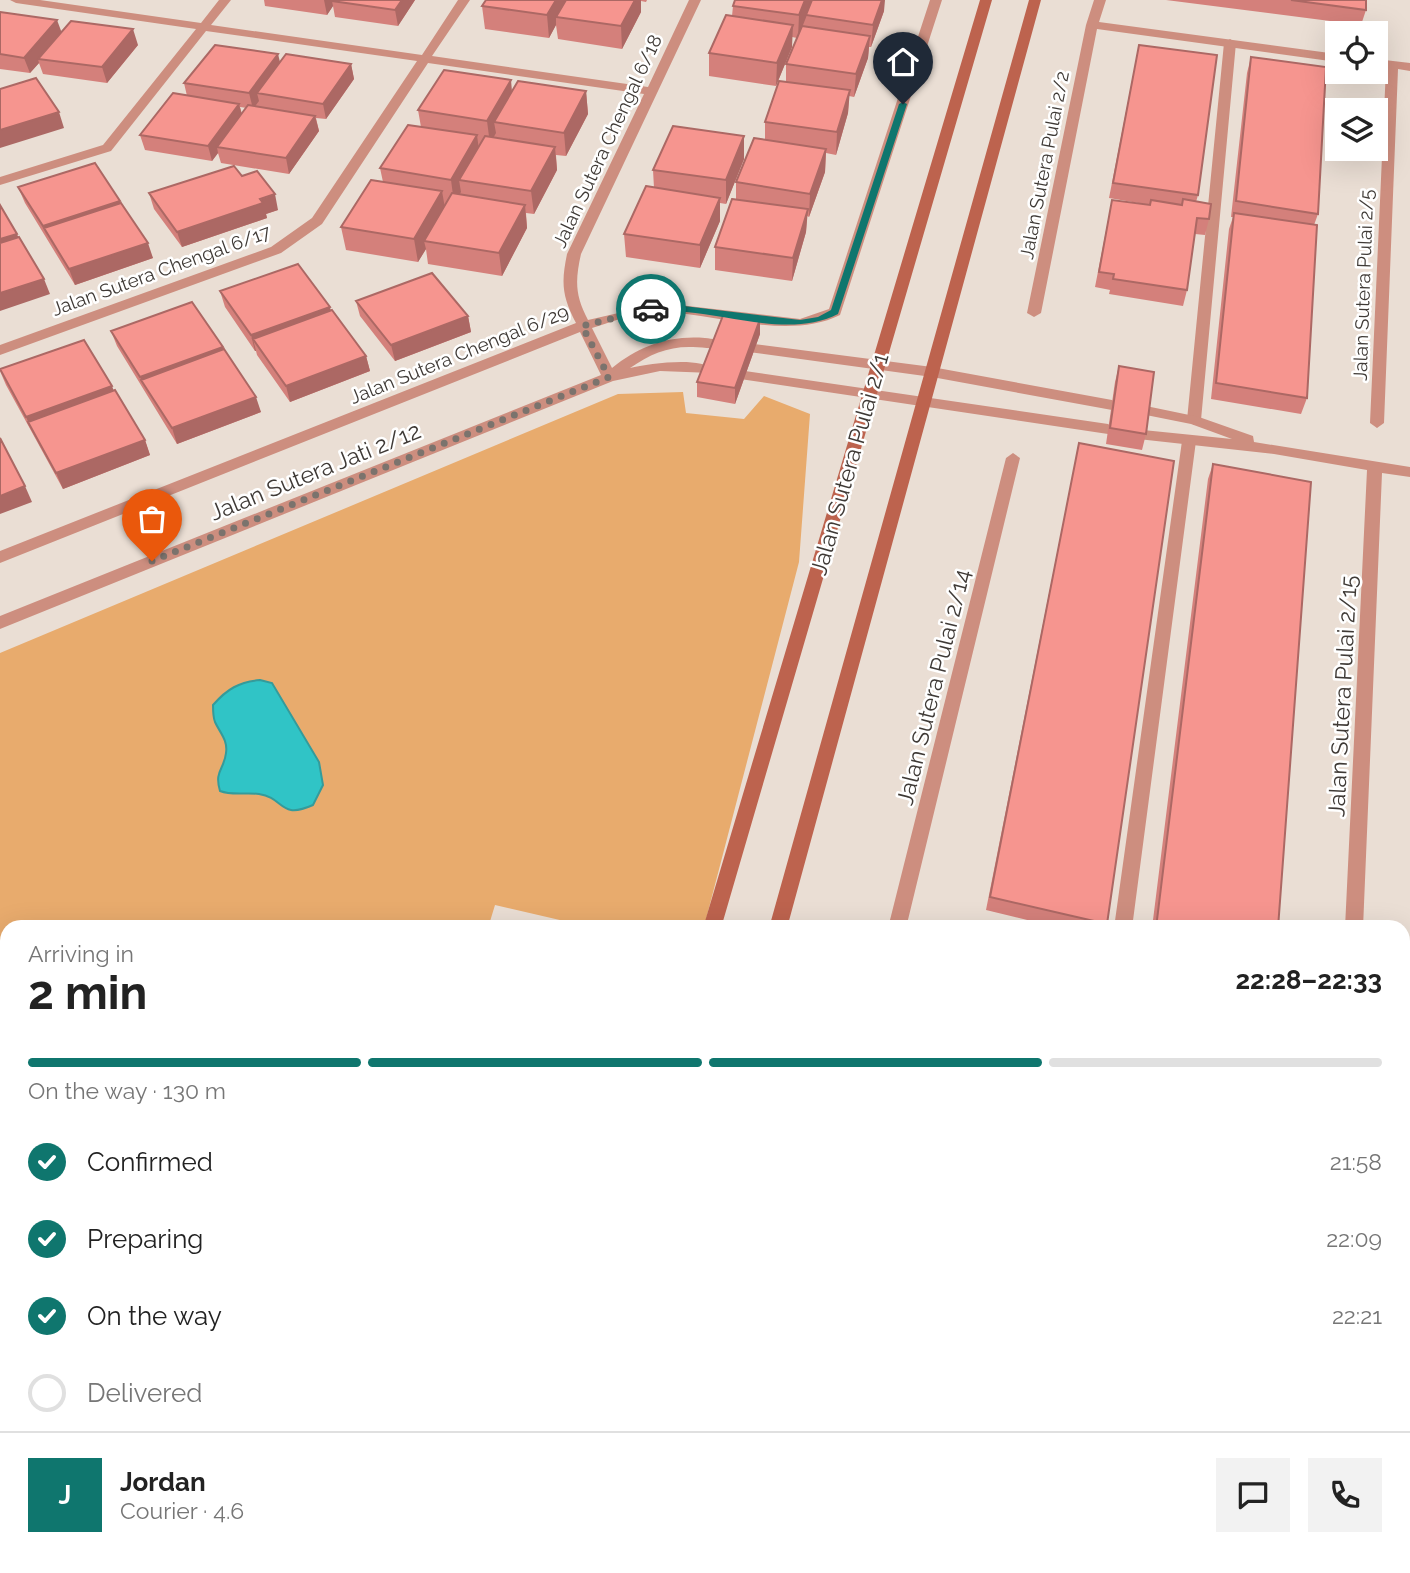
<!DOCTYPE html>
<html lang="en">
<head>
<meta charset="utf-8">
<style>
  body { margin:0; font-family:Raleway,sans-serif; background:#f2f2f2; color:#222; height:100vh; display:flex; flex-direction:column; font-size:26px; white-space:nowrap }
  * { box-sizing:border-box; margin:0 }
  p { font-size:23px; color:#767676 }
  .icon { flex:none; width:38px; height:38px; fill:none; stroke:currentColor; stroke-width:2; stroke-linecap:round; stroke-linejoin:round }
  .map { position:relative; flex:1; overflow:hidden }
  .details { position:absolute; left:0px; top:920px; width:1410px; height:653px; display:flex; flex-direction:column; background:#fff; border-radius:21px 21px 0 0; box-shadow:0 7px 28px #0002 }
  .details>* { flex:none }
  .buttons { position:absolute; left:1325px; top:21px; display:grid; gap:14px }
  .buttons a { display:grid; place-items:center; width:63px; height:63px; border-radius:0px; background:#fff; box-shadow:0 7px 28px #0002; font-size:35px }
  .pin { position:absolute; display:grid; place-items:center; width:60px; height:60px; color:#fff; margin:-72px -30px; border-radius:50% 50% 50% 0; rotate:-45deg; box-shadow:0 0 7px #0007 }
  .pin .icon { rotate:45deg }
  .courier { position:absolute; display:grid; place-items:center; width:70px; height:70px; margin:-35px; border:5px solid #0f766e; border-radius:50%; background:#fff; color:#222; box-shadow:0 2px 9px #0007 }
  .head em { font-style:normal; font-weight:700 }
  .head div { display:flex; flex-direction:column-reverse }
  .head { display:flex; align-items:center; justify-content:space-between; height:119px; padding:0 28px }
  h1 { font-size:46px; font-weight:700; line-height:52px }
  .bar { display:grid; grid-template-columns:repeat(4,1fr); gap:10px 7px; align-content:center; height:84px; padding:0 28px }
  .bar i { height:9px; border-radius:5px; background:#e0e0e0 }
  .bar .selected { background:#0f766e }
  .bar p { grid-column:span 4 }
  .line { display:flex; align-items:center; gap:18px; padding:0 28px; border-top:2px solid #e0e0e0 }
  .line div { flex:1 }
  .round { display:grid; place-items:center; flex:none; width:74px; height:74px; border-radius:0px; background:#f2f2f2 }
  ol { padding:0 28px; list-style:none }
  li { display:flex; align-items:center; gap:21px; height:77px }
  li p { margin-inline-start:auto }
  li .icon { padding:7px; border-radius:50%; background:#0f766e; color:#fff; stroke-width:4 }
  li:last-child { color:#767676 }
  li i { width:38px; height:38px; border:4px solid #e0e0e0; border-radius:50% }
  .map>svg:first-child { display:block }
  .education { fill:#e8cfd9 }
  .green { fill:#e8ab6d }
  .water { fill:#30c4c6; stroke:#349b9b; stroke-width:2 }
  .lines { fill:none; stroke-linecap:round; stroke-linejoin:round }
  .service { fill:#cd8e7f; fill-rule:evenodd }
  .minor { fill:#cd8e7f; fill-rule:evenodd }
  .secondary { fill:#bd634e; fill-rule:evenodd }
  .wall { fill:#d4807b; fill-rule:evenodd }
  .shaded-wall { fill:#ac6864 }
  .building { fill:#f6958f; stroke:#ac6864; stroke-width:2 }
  .route { fill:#0f766e }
  .done { stroke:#7b736d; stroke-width:7; stroke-dasharray:0 12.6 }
  .labels { text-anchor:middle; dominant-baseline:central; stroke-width:5; stroke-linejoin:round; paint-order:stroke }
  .far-street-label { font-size:19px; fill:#3f3a36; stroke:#fff }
  .street-label { font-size:23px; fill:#3f3a36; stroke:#fff }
</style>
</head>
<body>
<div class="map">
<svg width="1410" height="1573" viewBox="0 0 1410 1573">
  <rect width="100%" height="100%" fill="#eaded4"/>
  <path class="education" d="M0 1043 7 1045V1566H464L462 1573H0Z"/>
  <path class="green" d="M683 392 686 413 744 419 764 396 810 414 799 562 704 927H590L495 905 488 928H7V1015L0 1014V653L618 394Z"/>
  <path class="water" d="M260 680 272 683 319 762 323 785 313 805C279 820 285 798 259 794 245 792 233 796 220 791 214 771 224 770 226 753 228 740 220 733 215 722 213 717 213 710 213 705 227 689 239 682 260 680Z"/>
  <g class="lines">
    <path class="service" d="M1230 39 1236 43 1201 420 1194 425 1187 420 1224 43Z
      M1189 436 1196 441 1132 928H1114L1182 441Z
      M1404 1274 1410 1275V1297L1404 1295Z"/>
    <path class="minor" d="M10 0H40L201 23 219 0H231L211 25 422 55 458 0H470L432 56 648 87 689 0H701L581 254C575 281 575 295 588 320L662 303 800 319 829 309 930 0H942L840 315C790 340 720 315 665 312 641 310 615 321 592 328L612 368C639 346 669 335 705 338 713 339 719 339 725 344 717 351 704 347 693 347 669 346 650 354 630 368 649 364 700 356 714 370L712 373 660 371 613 381 0 629V616L601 375 580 332 0 563V551L576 323C562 296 561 283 567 254L644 94 428 63 322 224 281 253 0 355V345L271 247 312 218 417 61 206 31 111 151 0 185V177L103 145 196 29 16 3Z
      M1094 0H1106L1099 22 1337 54V62L1097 29 1041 313 1034 317 1027 313 1086 25Z
      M1376 59 1410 63V71L1398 69 1384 423 1377 428 1370 423 1386 68 1376 66Z
      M754 344 932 367 1112 400 1119 405 1112 410 932 377 749 352 747 349Z
      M745 371 1108 424 1115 429 1108 434 740 379V373Z
      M1146 406 1199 417 1253 436 1254 442 1410 467V477L1382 473 1363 928H1345L1367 470 1274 454 1138 439 1136 435 1138 431 1143 430 1232 439 1191 424 1141 414 1139 411Z
      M1013 453 1020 458 906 928H888L1006 458Z
      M1404 1060 1410 1062V1080L1404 1078Z
      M1404 1510 1410 1512V1536L1404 1533Z
      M751 1566H775L774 1573H750Z"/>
    <path class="secondary" d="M980 0H992L721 928H703Z
      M1029 0H1041L787 928H769Z
      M512 1566H536L534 1573H510Z
      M603 1566H627L625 1573H601Z"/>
  </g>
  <path class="wall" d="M264 0H415L398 26 335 17 333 6 327 15 265 6Z
    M486 0H647L646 2 641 1V12L622 49 558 39 556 25 549 38 485 29 482 6Z
    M1166 0H1366V10L1361 25Z
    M733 6 884 11 871 47H869L868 58 854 97 849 96 848 113 836 155 826 153 825 172 809 217 807 216 806 232 792 281 715 270V247L736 200V182L765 140V122L786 82V64L797 38 792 37V47L776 86 709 76V53L732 16Z
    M0 12 61 31 138 45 107 83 43 74 39 63 30 73 0 69Z
    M1139 45 1198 195 1196 202 1209 219 1205 235 1195 234 1187 290 1183 306 1109 294 1110 290 1095 287 1112 200 1150 205 1109 198Z
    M1251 57 1318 214 1314 225 1307 398 1301 414 1211 399 1229 229 1233 217H1231L1247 73Z
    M280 62 351 64 354 79 326 119 316 118 319 131 289 174 221 163 218 153 212 161 145 150 140 135 187 96 184 83ZM240 107 247 108 242 114Z
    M586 91 588 114 566 156 556 155 557 170 534 214 526 213 527 228 502 276 428 264 426 249 418 262 346 250 341 227 383 182 380 168 421 127 418 110 512 92Z
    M744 136V159L726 204 720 203V221L700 268 626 257 624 234 654 188 653 170Z
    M242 176 278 210 266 214 267 218 182 247 154 209 149 193Z
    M18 187 121 203 153 258 75 285 25 203Z
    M220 291 331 311 366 356 370 371 290 402 257 355 256 351H255L225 307Z
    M356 301 468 316 471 332 395 361 360 316Z
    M760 319V334L735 404 697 397V382Z
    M111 331 223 347 261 412 177 444 117 346Z
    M1119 366 1146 434 1142 450 1106 444 1115 382Z
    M0 371 114 390 145 440 150 455 63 489 6 385Z
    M1079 443 1107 924 1106 928H1060L986 910Z
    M1213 464 1278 928H1152L1208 479Z
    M1404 1123 1410 1125V1257L1404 1255Z"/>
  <path class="shaded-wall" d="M324 0H338L332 1 333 6 327 15Z
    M402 0H415L398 26 395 10Z
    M556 0H569L556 17V25L549 38 547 15Z
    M635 0H641V12L622 49 621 26Z
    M805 0H812V2L798 38 799 15Z
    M882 0H885L884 11 871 47 873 25Z
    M57 20 63 36 38 59 39 63 30 73 24 58Z
    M793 25 792 47 776 86 777 63Z
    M133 29 138 45 107 83 102 67Z
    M870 36 868 58 854 97 856 74Z
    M278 54 282 70 257 93 259 101 253 109 249 93Z
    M351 64 354 79 326 119 323 104Z
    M511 80 513 103 494 122 496 133 490 144 487 121Z
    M850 90 848 113 836 155 837 132Z
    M586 91 588 114 566 156 564 133Z
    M239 104 243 119 217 147 218 153 212 161 208 146Z
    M59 112 64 128 0 148V130Z
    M315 116 319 131 289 174 286 158Z
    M477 135 480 158 459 180 461 192 454 203 451 180Z
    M744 136V159L726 204V180Z
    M555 147 557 170 534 214 531 191Z
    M826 149 825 172 809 217 810 194Z
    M442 191 446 214 424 241 426 249 418 262 414 239Z
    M275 194 278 210 266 214 267 218 182 247 177 232Z
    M720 198V221L700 268V245Z
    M120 201 125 216 44 228 49 242 43 226Z
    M525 205 527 228 502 276 499 253Z
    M808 209 806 232 792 281 793 258Z
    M17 234 24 250 0 257V239Z
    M148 243 153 258 75 285 69 269Z
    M44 279 50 294 0 311V293Z
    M330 307 334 323 253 339 256 351H255L251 335Z
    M468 316 471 332 395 361 391 345Z
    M760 319V334L735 404V388Z
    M223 347 228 363 141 380 145 392 140 377Z
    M366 356 370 371 290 402 286 386Z
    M112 386 118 402 28 422 33 433 26 417Z
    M256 397 261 412 177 444 172 428Z
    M145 440 150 455 63 489 56 473Z
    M25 486 32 502 0 514V496Z"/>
  <path class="building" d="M333 0H402L395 10 332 1Z
    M486 0H556L547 15 482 6Z
    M566 0H635L621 26 556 17Z
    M735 0H805L799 15 733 6Z
    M812 0H882L873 25 806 15Z
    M1291 0H1366V10Z
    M0 12 57 20 24 58 0 54Z
    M726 15 793 25 777 63 709 53Z
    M71 21 133 29 102 67 38 59Z
    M802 26 870 36 856 74 786 64Z
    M215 45 278 54 249 93 184 83Z
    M1139 45 1217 55 1198 195 1113 183Z
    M286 54 351 64 323 104 257 93Z
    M1251 57 1326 67 1318 214 1236 201Z
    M444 70 511 80 487 121 418 110Z
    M36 78 59 112 0 130V89Z
    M518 81 586 91 564 133 494 122Z
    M779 81 850 90 837 132 765 122Z
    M173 93 239 104 208 146 140 135Z
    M248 105 315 116 286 158 217 147Z
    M408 125 477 135 451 180 380 168Z
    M673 126 744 136 726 180 653 170Z
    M485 136 555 147 531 191 459 180Z
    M754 138 826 149 810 194 736 182Z
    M95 163 120 201 43 226 18 187Z
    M234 166 242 176 257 171 275 194 260 199 263 203 177 232 149 193Z
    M371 180 442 191 414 239 341 227Z
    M646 186 720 198 700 245 624 234Z
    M452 193 525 205 499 253 424 241Z
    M732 199 808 209 793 258 715 247Z
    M1183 199 1211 204 1209 219 1197 218 1187 290 1113 279 1114 274 1099 272 1112 200 1150 205 1151 200 1182 205Z
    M121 203 148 243 69 269 44 228Z
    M0 205 17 234 0 239Z
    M1234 213 1317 225 1307 398 1216 383Z
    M19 237 44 279 0 293V243Z
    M298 264 330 307 251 335 220 291Z
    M432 273 468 316 391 345 356 301Z
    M192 302 223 347 140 377 111 331Z
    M332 310 366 356 286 386 253 339Z
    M724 313 760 319 735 388 697 382Z
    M84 340 112 386 26 417 0 369Z
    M224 349 256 397 172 428 141 380Z
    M1119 366 1154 372 1146 434 1110 428Z
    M115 390 145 440 56 473 28 422Z
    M0 438 25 486 0 496Z
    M1079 443 1174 461 1107 924 990 897Z
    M1213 464 1311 482 1278 928H1156Z
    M1404 1123 1410 1125V1244L1404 1242Z"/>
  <path class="route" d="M903 102 907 104 838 314C793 337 735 316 686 312 674 311 660 313 648 311V307L651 306H684L800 320 818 317 831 310 899 104Z"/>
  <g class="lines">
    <path class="done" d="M152 561 609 377 582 326 651 309"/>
  </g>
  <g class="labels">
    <g class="far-street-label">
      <text transform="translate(607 141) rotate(-65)">Jalan Sutera Chengal 6/18</text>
      <text transform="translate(1044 165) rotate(-79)">Jalan Sutera Pulai 2/2</text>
      <text transform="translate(161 270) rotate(-20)">Jalan Sutera Chengal 6/17</text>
      <text transform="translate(1363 285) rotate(-88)">Jalan Sutera Pulai 2/5</text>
      <text transform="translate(459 354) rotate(-22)">Jalan Sutera Chengal 6/29</text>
    </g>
    <g class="street-label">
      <text transform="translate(849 464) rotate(-74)">Jalan Sutera Pulai 2/1</text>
      <text transform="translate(315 471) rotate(-22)">Jalan Sutera Jati 2/12</text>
      <text transform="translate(933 687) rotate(-76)">Jalan Sutera Pulai 2/14</text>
      <text transform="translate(1342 696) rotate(-87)">Jalan Sutera Pulai 2/15</text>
    </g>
  </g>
</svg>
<div class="buttons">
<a><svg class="icon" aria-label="locate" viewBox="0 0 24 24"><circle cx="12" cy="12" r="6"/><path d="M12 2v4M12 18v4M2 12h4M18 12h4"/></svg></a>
<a><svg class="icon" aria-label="layers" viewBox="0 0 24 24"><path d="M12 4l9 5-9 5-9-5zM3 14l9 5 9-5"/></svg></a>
</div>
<div class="pin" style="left:152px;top:561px;background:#ea580c"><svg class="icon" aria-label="bag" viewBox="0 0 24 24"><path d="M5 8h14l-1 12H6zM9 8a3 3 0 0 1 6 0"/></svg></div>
<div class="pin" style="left:903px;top:104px;background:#1f2937"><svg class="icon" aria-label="home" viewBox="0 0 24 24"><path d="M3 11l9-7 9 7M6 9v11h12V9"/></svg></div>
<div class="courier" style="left:651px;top:309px"><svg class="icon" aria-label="car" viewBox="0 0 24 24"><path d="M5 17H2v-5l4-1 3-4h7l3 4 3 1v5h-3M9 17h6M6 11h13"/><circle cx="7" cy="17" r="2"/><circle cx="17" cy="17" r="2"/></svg></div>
<section class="details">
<div class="head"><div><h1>2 min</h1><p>Arriving in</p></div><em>22:28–22:33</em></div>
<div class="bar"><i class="selected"></i><i class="selected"></i><i class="selected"></i><i></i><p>On the way · 130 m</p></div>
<ol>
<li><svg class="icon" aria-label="check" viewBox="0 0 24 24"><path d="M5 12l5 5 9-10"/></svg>Confirmed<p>21:58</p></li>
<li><svg class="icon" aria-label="check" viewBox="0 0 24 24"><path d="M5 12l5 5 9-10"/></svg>Preparing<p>22:09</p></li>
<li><svg class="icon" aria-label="check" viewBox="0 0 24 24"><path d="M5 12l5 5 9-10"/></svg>On the way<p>22:21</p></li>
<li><i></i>Delivered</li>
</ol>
<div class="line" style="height:126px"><b class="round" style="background:#0f766e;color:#fff">J</b><div><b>Jordan</b><p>Courier · 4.6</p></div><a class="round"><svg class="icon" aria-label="chat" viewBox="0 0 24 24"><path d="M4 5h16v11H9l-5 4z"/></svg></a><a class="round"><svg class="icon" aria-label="phone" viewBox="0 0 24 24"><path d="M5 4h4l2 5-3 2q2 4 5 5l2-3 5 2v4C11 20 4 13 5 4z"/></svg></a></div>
</section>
</div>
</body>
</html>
